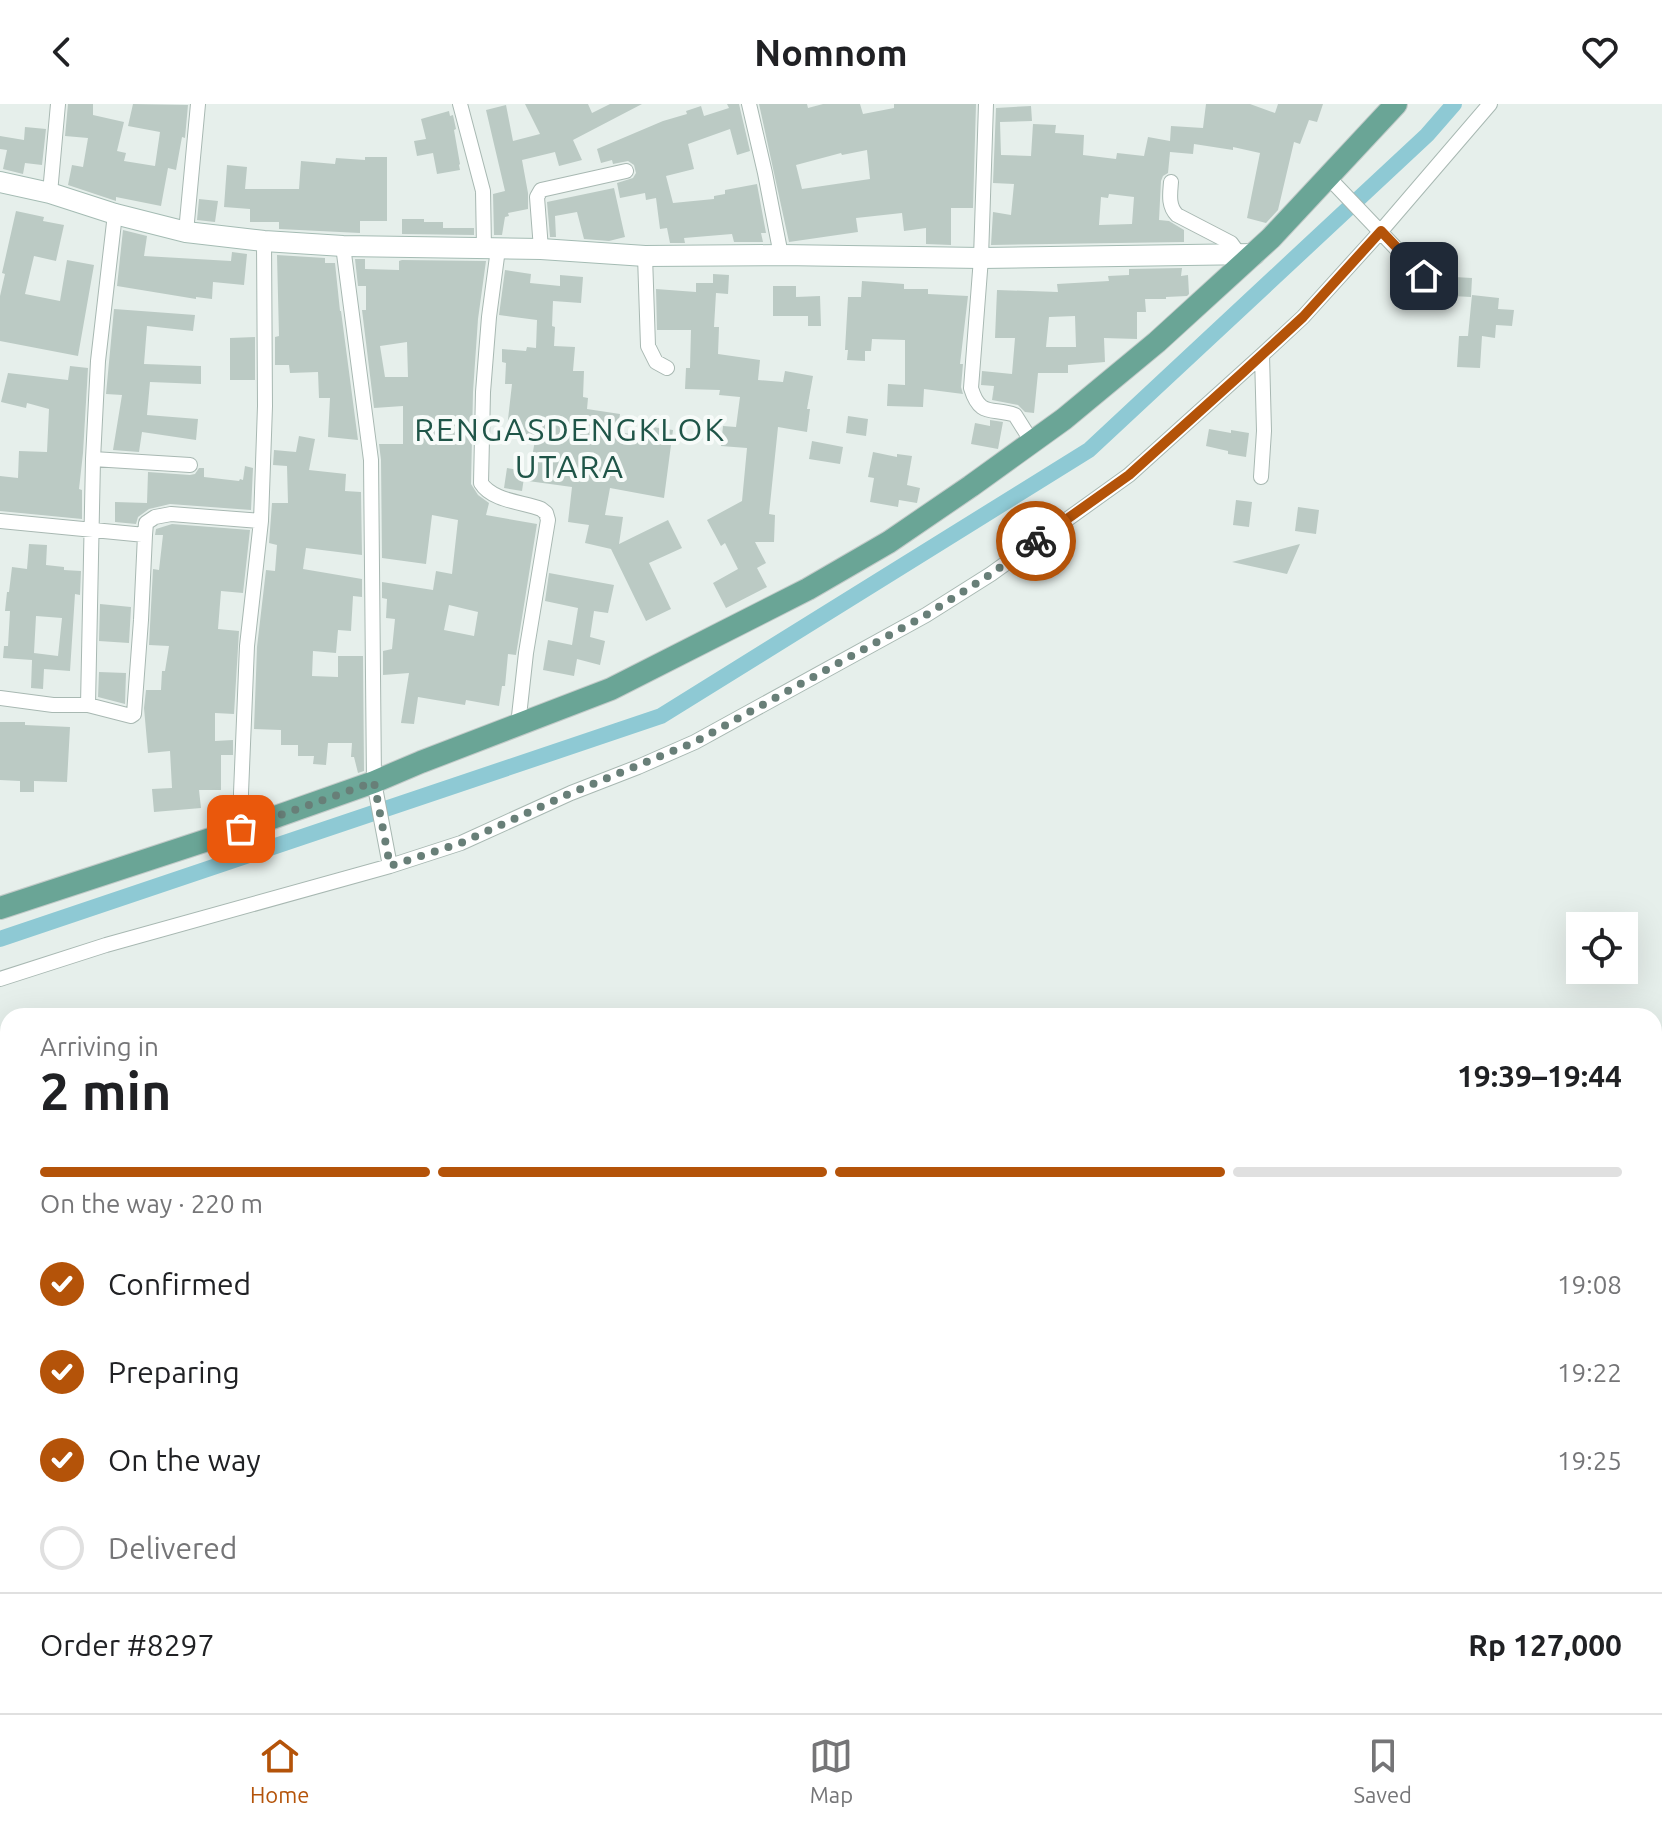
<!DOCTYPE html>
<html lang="en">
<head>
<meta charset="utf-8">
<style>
  body { margin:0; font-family:Ubuntu,sans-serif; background:#f2f2f2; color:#202124; height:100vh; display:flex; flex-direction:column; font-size:30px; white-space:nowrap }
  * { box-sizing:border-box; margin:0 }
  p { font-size:26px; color:#757577 }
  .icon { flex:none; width:44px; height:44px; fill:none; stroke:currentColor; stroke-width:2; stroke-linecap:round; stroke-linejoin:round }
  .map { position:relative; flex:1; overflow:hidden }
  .panel { position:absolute; left:0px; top:904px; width:1662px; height:706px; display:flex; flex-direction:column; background:#fff; border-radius:24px 24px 0 0; box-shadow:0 8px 32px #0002 }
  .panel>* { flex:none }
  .fabs { position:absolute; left:1566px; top:808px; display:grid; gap:16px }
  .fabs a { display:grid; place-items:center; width:72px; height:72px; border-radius:0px; background:#fff; box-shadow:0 8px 32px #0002; font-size:40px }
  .pin { position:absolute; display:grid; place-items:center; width:68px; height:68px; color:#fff; margin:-34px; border-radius:16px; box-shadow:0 4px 12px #0006 }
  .courier { position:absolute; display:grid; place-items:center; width:80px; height:80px; margin:-40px; border:6px solid #b45309; border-radius:50%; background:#fff; color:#222; box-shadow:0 2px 10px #0007 }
  .overview em { font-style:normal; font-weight:700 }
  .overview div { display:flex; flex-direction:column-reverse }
  .overview { display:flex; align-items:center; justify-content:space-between; height:136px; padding:0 40px }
  h1 { font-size:52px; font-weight:700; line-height:60px }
  .bar { display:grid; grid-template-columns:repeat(4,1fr); gap:12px 8px; align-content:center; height:96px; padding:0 40px }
  .bar i { height:10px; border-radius:6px; background:#e0e0e0 }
  .bar .active { background:#b45309 }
  .bar p { grid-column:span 4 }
  .line { display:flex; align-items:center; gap:20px; padding:0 40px; border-top:2px solid #e0e0e0 }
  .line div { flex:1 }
  ol { padding:0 40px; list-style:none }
  li { display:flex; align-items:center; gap:24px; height:88px }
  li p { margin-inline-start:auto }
  li .icon { padding:8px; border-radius:50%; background:#b45309; color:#fff; stroke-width:4 }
  li:last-child { color:#757577 }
  li i { width:44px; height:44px; border:4px solid #e0e0e0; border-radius:50% }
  header { display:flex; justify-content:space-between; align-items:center; height:104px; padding:0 40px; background:#fff; font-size:36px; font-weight:700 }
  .tabs { display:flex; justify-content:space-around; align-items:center; height:112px; border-top:2px solid #e0e0e0; background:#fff; font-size:22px; color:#757577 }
  .tabs a { display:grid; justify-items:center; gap:4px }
  .tabs .active { color:#b45309 }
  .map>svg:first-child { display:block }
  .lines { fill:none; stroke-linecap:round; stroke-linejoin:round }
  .canal { stroke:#8ec9d4; stroke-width:16 }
  .building { fill:#bbcac4; fill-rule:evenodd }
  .street-casing { stroke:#a8b8b2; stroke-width:16 }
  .secondary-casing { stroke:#a4bbb3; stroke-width:22 }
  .primary-casing { stroke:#c2cac8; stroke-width:24 }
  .street { stroke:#fff; stroke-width:14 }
  .secondary { stroke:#fff; stroke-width:20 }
  .primary { stroke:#6aa596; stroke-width:22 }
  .done { stroke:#687f78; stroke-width:8; stroke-dasharray:0 14.4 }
  .route { stroke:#b45309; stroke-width:10 }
  .labels { text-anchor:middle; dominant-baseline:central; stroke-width:8; stroke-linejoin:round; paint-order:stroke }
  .quarter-label { font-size:32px; letter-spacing:2px; fill:#1f5548; stroke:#f7fbf9 }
</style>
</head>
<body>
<header><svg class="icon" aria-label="back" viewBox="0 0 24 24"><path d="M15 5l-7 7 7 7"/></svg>Nomnom<svg class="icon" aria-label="heart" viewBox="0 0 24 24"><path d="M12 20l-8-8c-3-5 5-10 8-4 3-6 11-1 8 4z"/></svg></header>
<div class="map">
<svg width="1662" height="1609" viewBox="0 0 1662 1609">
  <rect width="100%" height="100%" fill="#e6efeb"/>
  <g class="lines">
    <path class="canal" d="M0 835 661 612 1089 346 1427 31 1454 0"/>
  </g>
  <path class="building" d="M68 0H93V11L124 18 117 47 126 49 124 57 155 62 160 28 128 22 133 0 188 1 185 34 182 33 176 66 168 64 161 102 116 93V97L68 81 72 61 83 63 88 34 65 32Z
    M525 0H588L592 9 610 0H642L573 36 582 56 559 62 555 48 522 56 528 89V105L508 109 509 112 505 113 502 131H494L493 90 505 87 486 6 506 1 513 37 540 30Z
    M727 0H739L750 47 737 51 730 25 688 40 694 65 666 72 673 99 714 95V92L725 90V86L757 80 766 129H761L763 138H734L732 130 684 134 685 139H670L667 124 660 125 656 94 646 96 645 89 620 94 617 79 633 74 636 69 634 61 628 57 613 60 612 56 601 59 597 45 663 17 687 10 686 7 701 2 704 12 729 4Z
    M759 0H807L808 4 823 0H860L863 10 894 4V0H976L973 104H951V141L926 140V124L904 127 902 109 856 114 858 128 789 138ZM867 46 870 75 802 85 796 61 841 49 842 51Z
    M1206 0H1250L1275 9 1278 0H1323L1317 18 1309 16 1300 40 1294 38 1278 106 1266 119 1247 114 1260 49 1233 43V46L1194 40 1193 50 1170 48 1168 69 1163 72 1161 77 1159 116 1169 117 1184 126V138L991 141 993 108 1011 111 1014 80 993 79 996 4 1031 2 1032 17 1000 18 1001 51 1031 52 1033 20 1056 21 1055 29 1084 31 1083 51 1116 55 1117 49 1144 52 1148 33 1170 37 1171 22 1203 24ZM1109 90 1134 93 1132 120 1099 121 1101 93 1108 94Z
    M449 7 450 12 453 11 456 25 454 26 460 60 459 61 460 66 437 70 433 49 417 52 414 37 426 35 421 15Z
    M25 23 46 25 42 61 25 59 23 70 3 65 7 46 0 45V32L24 36Z
    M365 53H387V117H360V129L279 125V118H250V105L224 103 227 61 247 63 245 85H299L301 57 335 60 336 54 365 56Z
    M614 84 625 133 609 137 584 135 577 108 555 112 556 133H550L547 98Z
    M199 95 218 97 215 118 197 116Z
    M16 107 44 113 43 117 64 121 56 157 34 152 25 190 60 197 67 156 94 161 78 252 0 237V192L5 170 2 169Z
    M402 115H424V118H443V124H474V131L402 130Z
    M123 126 147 132 144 152 231 157 232 148 247 150 244 181 213 178 212 195 196 193V195L117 182Z
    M277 151 325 154V159H335L340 207H341L358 336 328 333 330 294H319L318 268 290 269 289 261H275V233L279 232Z
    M355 155H365V165L399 166V157L402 156 486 157 478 215 473 288 471 380 478 391 489 399 486 411 537 420 516 551 508 550 505 582H502L499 602 466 596 465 601 418 593 414 620 401 619 409 569 383 571V547L392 545 395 515 386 514 387 495 382 494V478L433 486 436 467 452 470 458 416 432 411 426 460 382 454 381 356 379 340H403V302L374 304 362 206H366V182H358ZM407 238 408 273H385L380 242ZM449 501 478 508 474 532 444 526Z
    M1182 164 1181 172 1188 171 1189 190 1187 192 1166 193V195H1145L1146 208H1137V235L1104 234 1105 258 1068 261V269H1038L1034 309 1025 308 1018 301 992 296 994 282 981 281 982 267 1012 270 1015 234H995L997 186 1058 188 1057 180 1109 177 1108 172 1129 171V165ZM1075 212 1076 243H1046L1049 213Z
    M505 166 531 170 530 179 560 182V171L583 173 581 199 553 197 552 222 555 223 554 242 575 243 573 267H584L583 293 588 294 587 305 620 310 617 328 644 332 646 322 673 326 664 394 610 384 605 411 623 413 619 440 668 416 682 444 649 459 671 505 646 517 611 445 585 439 589 421 568 418 572 383 528 377 535 336 506 333 512 280H505L506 259 502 258V245L526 247 527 243 536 244 537 216 499 211Z
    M713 170 729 171 728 190 716 189 714 223H719L718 250 760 256 758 276 783 278 785 267 813 272 807 305H810L807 328 778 323 769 410 775 411 774 438H755L766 459 757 464 767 483 726 504 713 479 738 465 725 439 721 442 707 416 742 397 747 344 721 342 723 322 736 323 740 293 719 291 720 286 685 285 686 264H690L691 226H657L656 185 696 188V179H713Z
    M1436 172 1472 174 1471 193 1434 191 1441 183 1440 178Z
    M862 177 904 180V185H928V190L968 192 960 260H963L961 283 963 290 924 285 923 303 887 302 888 280 905 281V236L872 235 871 247H865V257L847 256 848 246H845L848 193H861Z
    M773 182H796V193L820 192 821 222H808V212H773Z
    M1472 191 1499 194 1498 205 1514 206 1512 222 1496 221 1495 234 1482 232 1480 264 1457 263 1459 232H1468Z
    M114 205 195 211 193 227 147 222 144 260 201 262V280L150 278 147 311 198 315 196 336 142 328 139 348 113 346 122 291 106 290Z
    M255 233V276H230V234Z
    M70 262 88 264 83 349 79 385 82 386V415L0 407V372L18 374 19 347 47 348 49 305 27 299 26 304 1 298 8 269 68 276Z
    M848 312 868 315 866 332 846 329Z
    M990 316 1003 318 998 345 971 340 975 319 990 322Z
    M1209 325 1231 329V326L1249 329 1246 353 1228 350V347L1206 342Z
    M299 332 315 335 309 366 346 370 345 387 361 388 362 451 306 444 303 465 362 475V493L353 492 351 527 338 526 336 549 313 547 312 572 338 573V552H363L364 667 358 669 354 653H351L352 639H328L326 661 313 660 314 652H298V641H281V626L254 625 257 543 266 466 275 467 277 441 269 439 272 399H288L287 362 273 361 274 346 296 348Z
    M812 337 843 343 840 360 809 355Z
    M873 348 897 353V350L912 352 907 381 920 384 917 399 899 396 898 403 870 398 874 374 868 373Z
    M245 362 253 364 251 406 170 400 149 405 138 413 136 420 115 418V398L147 399 148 368 190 371 195 370 199 364H204V373L239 377 240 375 243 376Z
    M507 364 525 367 522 387 504 384Z
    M1236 396 1252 398 1249 423 1233 421Z
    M1298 403 1319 406 1316 430 1295 427Z
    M172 420 250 426 243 489 221 487 218 525 239 527 234 610 215 609V637L233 636V651H221V686H199L201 704 154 708 152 685 172 684 170 647 148 649 144 604 146 586H161L162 567H165L169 542 149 541 153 465 159 466 163 431H155L156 425Z
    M29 440 47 441 46 461 64 463V466L81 467 80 491 75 490 70 567 44 565 43 585 31 584 32 556 3 554 4 542H8L10 507H5L7 488H9L12 463 27 465ZM36 512 62 514 58 552 34 549Z
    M1300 440 1287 470 1232 458Z
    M549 469 614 481 608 509 594 507 590 533 605 537 600 561 577 555 574 572 543 566 548 536 572 541 578 504 545 497Z
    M132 486 129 539 99 537 100 500 131 503Z
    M99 568 126 569 125 600 98 593Z
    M0 618H25V621L70 623 67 678 34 677V688H20V677L0 676Z"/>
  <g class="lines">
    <defs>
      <path id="street" d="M460 0 483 87 484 144
        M749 0 765 69 781 151
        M986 0 981 154 971 284C980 314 992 303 1015 311L1032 338
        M1329 74 1431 181
        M1171 78C1170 90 1168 102 1177 111L1231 139 1239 150
        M50 89 58 0
        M186 128 198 0
        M343 142 371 356 374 678 390 762
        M498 145 489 213 483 288 481 379C492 397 523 398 541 405L546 409 548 416 526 549 518 621
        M541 145 537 93 541 86 626 67
        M645 152 648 242 656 258 667 264
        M93 355 190 361
        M1261 373 1264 327 1262 251
        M0 417 145 431 146 419 155 413 171 410 261 417
        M0 594 53 601H88L131 612 134 610 141 516 145 431
        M88 601 93 355 98 257 115 110
        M241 725V689L247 542 261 417 265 302 264 137
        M0 875 106 841 390 762 461 739 571 689 638 663 695 638 926 511 991 470 1129 371 1262 251 1303 213 1381 127 1490 0"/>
      <path id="secondary" d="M0 78 50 89 115 110 186 128 264 137 343 142 541 145 645 152 781 151 981 154 1255 150"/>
      <path id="primary" d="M0 804 241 725 374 678 421 658 611 585 808 485 889 438 971 382 1064 315 1157 238 1271 134 1396 0"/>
    </defs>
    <use href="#street" class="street-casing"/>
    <use href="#secondary" class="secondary-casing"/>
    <use href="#primary" class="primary-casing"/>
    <use href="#street" class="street"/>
    <use href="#secondary" class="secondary"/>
    <use href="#primary" class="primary"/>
  </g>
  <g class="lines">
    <path class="done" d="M241 725 374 678 390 762 461 739 571 689 695 638 926 511 991 470 1036 437"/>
    <path class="route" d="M1036 437 1129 371 1240 271 1303 213 1381 127 1424 172"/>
  </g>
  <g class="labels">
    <g class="quarter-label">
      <text x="570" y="325">RENGASDENGKLOK<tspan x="570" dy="37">UTARA</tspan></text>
    </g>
  </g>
</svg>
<div class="fabs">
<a><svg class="icon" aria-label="locate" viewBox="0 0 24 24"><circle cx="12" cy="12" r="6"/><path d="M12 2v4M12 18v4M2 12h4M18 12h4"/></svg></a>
</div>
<div class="pin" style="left:241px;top:725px;background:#ea580c"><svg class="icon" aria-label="bag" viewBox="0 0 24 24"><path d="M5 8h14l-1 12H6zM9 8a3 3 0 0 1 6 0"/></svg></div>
<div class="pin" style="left:1424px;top:172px;background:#1f2937"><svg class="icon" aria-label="home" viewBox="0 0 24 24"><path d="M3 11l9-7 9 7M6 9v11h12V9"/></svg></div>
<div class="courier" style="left:1036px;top:437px"><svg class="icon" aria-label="bike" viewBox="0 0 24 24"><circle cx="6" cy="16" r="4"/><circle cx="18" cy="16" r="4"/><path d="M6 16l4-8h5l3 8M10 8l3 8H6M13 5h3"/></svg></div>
<section class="panel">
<div class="overview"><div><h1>2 min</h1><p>Arriving in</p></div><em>19:39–19:44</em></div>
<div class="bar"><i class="active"></i><i class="active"></i><i class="active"></i><i></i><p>On the way · 220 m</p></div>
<ol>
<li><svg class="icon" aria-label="check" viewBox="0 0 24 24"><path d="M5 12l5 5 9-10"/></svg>Confirmed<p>19:08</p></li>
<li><svg class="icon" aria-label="check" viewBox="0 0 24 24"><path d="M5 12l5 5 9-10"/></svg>Preparing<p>19:22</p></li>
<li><svg class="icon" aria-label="check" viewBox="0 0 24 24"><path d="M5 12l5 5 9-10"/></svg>On the way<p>19:25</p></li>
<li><i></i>Delivered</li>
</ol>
<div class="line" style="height:104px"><div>Order #8297</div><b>Rp 127,000</b></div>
</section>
</div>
<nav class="tabs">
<a class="active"><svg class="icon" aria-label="home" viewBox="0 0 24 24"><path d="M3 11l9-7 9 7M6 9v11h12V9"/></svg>Home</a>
<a><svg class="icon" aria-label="map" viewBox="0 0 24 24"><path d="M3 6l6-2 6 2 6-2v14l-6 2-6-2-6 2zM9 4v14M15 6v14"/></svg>Map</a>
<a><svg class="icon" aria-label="saved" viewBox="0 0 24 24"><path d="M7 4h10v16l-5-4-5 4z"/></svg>Saved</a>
</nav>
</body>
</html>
